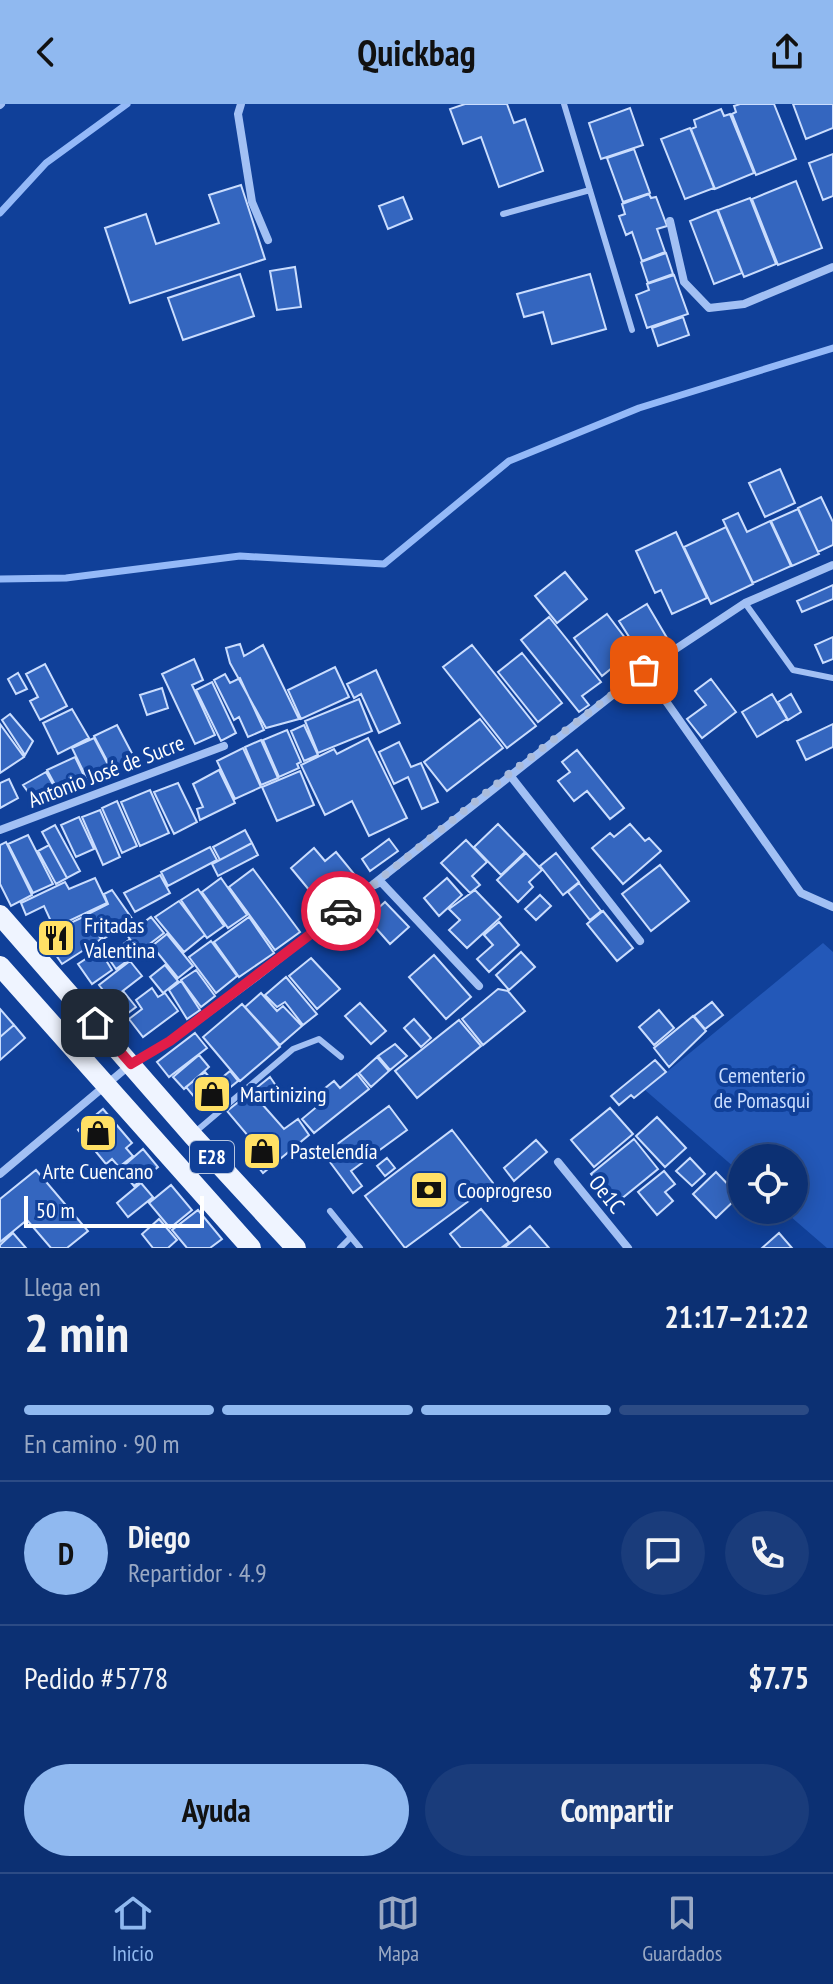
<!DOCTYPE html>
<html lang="es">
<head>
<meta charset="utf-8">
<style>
  body { margin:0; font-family:"PT Sans Narrow",sans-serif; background:#1a3c7b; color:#f1f3f6; height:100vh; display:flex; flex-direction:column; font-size:30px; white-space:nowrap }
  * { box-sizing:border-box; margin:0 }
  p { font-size:26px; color:#9aa9c4 }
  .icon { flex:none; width:44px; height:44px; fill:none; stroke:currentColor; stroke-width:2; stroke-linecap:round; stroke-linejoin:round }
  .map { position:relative; height:1144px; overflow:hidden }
  .details { display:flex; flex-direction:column; background:#0c3073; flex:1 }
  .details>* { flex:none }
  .buttons { position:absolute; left:728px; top:1040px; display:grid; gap:16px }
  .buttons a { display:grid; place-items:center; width:80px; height:80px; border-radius:50%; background:#0c3073; box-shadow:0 4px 20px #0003,0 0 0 2px #2c4b85; font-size:40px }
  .scale { position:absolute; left:24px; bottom:20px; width:180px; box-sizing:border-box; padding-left:8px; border:4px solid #fff; border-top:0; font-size:22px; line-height:28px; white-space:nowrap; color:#fff; -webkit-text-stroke:6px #104099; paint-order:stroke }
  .pin { position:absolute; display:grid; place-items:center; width:68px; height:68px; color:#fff; margin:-34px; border-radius:16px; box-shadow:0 4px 12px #0006 }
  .courier { position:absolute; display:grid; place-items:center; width:80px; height:80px; margin:-40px; border:6px solid #e11d48; border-radius:50%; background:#fff; color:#222; box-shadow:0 2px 10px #0007 }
  .overview em { font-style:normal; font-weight:600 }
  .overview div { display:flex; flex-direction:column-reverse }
  .overview { display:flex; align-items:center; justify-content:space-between; height:136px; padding:0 24px }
  h1 { font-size:52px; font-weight:600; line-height:60px }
  .bar { display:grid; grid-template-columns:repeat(4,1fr); gap:12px 8px; align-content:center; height:96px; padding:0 24px }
  .bar i { height:10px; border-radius:6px; background:#2c4b85 }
  .bar .selected { background:#90b9f0 }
  .bar p { grid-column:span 4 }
  .line { display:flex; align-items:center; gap:20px; padding:0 24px; border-top:2px solid #2c4b85 }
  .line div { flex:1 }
  .round { display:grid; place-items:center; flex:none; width:84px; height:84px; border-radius:42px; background:#1a3c7b }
  .button { display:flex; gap:16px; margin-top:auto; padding:16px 24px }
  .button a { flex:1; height:92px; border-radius:48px; background:#90b9f0; color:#111; font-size:32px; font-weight:600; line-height:92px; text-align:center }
  .button a+a { background:#1a3c7b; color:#f1f3f6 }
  header { display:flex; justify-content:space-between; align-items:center; height:104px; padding:0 24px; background:#90b9f0; color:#111; font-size:36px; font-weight:600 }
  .tab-bar { display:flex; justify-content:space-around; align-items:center; height:112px; border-top:2px solid #2c4b85; background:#0c3073; font-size:22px; color:#9aa9c4 }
  .tab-bar a { display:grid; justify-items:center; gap:4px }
  .tab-bar .selected { color:#90b9f0 }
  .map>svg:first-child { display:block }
  .green { fill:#2358b8 }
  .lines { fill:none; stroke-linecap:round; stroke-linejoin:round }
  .stream { stroke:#94b9f8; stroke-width:7 }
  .building { fill:#3466bf; stroke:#caddfe; stroke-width:2 }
  .lane { stroke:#a2c0f4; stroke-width:6 }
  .street { stroke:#a2c0f4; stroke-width:8 }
  .primary { stroke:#eff4ff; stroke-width:20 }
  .done { stroke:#abbcdb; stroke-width:8; stroke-dasharray:0 14.4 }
  .route { stroke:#e11d48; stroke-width:10 }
  .labels { text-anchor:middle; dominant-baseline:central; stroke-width:8; stroke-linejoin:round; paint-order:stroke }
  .shield { fill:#104099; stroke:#b7c6e0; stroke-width:2 }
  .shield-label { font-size:20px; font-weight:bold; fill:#fff }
  .street-label { font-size:22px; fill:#fff; stroke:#104099 }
  .poi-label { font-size:22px; fill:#fff; stroke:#104099; text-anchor:start }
  .park-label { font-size:22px; fill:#caddfe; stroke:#104099 }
</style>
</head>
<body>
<header><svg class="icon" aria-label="back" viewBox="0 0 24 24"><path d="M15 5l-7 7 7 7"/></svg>Quickbag<svg class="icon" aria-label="share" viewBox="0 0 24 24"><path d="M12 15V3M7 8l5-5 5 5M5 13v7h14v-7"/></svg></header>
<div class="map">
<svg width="833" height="1144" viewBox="0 0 833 1144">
  <rect width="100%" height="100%" fill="#104099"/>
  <path class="green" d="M823 839 833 848V1144H827L783 1106H794V1054H742V1070L645 986Z"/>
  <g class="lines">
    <path class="stream" d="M0 109 46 59 127 0
      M0 475 66 474 240 452 384 460 509 357 639 304 833 244"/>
  </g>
  <path class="building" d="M465 0H507L514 19 525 15 543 67 499 83 481 33 463 40 450 5Z
    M740 0H774L796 55 756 71 732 10 736 8 734 2Z
    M793 0H833V24L806 35Z
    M630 4 643 41 601 55 589 19Z
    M721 5 724 12 730 10 754 69 715 85 691 25 696 23 694 16Z
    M690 24 714 84 685 95 661 35Z
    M634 45 650 89 623 98 607 54Z
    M833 50V92L823 96 809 59Z
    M796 77 822 144 778 161 752 95Z
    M241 81 265 155 130 199 105 124 146 110 156 140 219 119 209 91Z
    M649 90 651 94 656 93 667 122 657 125 665 148 642 157 632 128 626 131 619 112 625 110 622 100Z
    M403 93 412 115 388 125 379 102Z
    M750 94 776 160 744 173 718 106Z
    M717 106 742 169 714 180 690 117Z
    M666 149 673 170 648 179 641 158Z
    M295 163 301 203 277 206 270 167Z
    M240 170 254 212 183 236 168 194Z
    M590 170 606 225 552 240 543 208 524 213 517 190Z
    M674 171 688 210 647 224 636 191 649 186 647 180Z
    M683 213 689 231 658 242 652 224Z
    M780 365 795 399 765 413 749 379Z
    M821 393 833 418V441L818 448 798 404Z
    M798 405 819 450 792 462 771 417Z
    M738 409 747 428 770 417 791 462 753 479 723 416Z
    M726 423 753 480 711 500 684 443Z
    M676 428 707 494 672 510 661 486 655 489 636 447Z
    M565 468 587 495 557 519 535 492Z
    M833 481V495L802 508 797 497Z
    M647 500 667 534 640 550 619 517Z
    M607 510 641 555 618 572 612 564 602 572 574 534Z
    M549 513 601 578 582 592 589 601 579 608 521 536Z
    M833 533V555L823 559 815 541Z
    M240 540 244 552 263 541 299 615 266 624 230 559 226 544Z
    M472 541 536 622 507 644 443 563Z
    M522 549 562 599 538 618 498 568Z
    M194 555 203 576 192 581 215 631 195 640 162 570Z
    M45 560 67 602 40 616 30 597 38 593 26 570Z
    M335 563 349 593 301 615 288 586Z
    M376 566 400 619 379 629 361 590 354 594 347 580Z
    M18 569 27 585 16 590 8 575Z
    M225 570 230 579 240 574 264 626 248 633 239 613 234 616 214 576Z
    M711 575 736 608 702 634 687 615 706 601 695 587Z
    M212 578 236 629 221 637 196 586Z
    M162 584 168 604 147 611 140 591Z
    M772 590 787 615 757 633 742 608Z
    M791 590 801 608 788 616 778 598Z
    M359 595 372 627 318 649 305 617Z
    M72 605 89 634 58 650 43 619Z
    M10 610 33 637 25 651 2 616Z
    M480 615 503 644 447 687 424 658Z
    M0 620 24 653 0 669Z
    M833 620V643L806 656 797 637Z
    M117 621 136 657 112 666 94 632Z
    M304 621 318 651 304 657 291 627Z
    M287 626 301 658 297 660 299 664 279 673 263 636Z
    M94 634 113 670 89 679 72 644Z
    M368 634 407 714 369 732 352 697 325 711 301 661 334 645 337 650Z
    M261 636 278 674 261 681 245 643Z
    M399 638 411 663 421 659 438 698 422 705 408 673 394 680 379 648Z
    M243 644 261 683 235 695 217 657Z
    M577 646 624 704 610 715 587 687 574 697 558 677 570 668 562 658Z
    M75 653 88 680 61 692 47 666Z
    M219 666 235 699 200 716 197 705 203 703 193 680Z
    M300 667 314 701 277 717 262 683Z
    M46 668 59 691 48 697 44 689 34 696 23 681Z
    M9 675 18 694 0 704V679Z
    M178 679 197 718 174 730 154 688Z
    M150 686 169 729 140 742 121 698Z
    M117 697 137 742 122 749 102 704Z
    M100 706 120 753 103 761 82 713Z
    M79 713 94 745 76 753 61 721Z
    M498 720 525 748 501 771 474 743Z
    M630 720 645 737 649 734 661 747 623 780 592 744 610 729 614 733Z
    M55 721 80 767 67 774 42 728Z
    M245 726 252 739 220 756 213 743Z
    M28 731 53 780 33 789 8 740Z
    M389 735 398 747 370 767 362 755Z
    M466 736 487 758 472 772 480 781 470 789 441 759Z
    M6 738 32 791 11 802 0 780V741Z
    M252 739 258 751 218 772 212 760Z
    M49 741 67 774 56 780 38 747Z
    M210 743 217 756 168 782 161 768Z
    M314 744 325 757 336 748 359 776 324 804 291 764Z
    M526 749 542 766 529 778 533 783 518 798 497 776Z
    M556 749 579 778 563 791 540 762Z
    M660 761 689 797 651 827 622 790Z
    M253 765 300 828 275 846 229 783Z
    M160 771 170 789 135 808 124 789Z
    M95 774 107 799 54 824 44 802 26 811 21 799 65 778 69 785Z
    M221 774 247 811 228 824 202 788Z
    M447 774 462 791 439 812 424 794Z
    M579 779 601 807 590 816 568 788Z
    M198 785 224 822 207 834 181 796Z
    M112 786 133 816 103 835 88 810 108 800 104 790Z
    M475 786 501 813 467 844 449 826 460 816 449 805Z
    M540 791 551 802 536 816 525 805Z
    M179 797 205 831 184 848 155 813Z
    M385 798 409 823 390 840 367 814Z
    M603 807 633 844 617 857 587 820Z
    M85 812 101 835 62 860 43 832Z
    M151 813 164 829 139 848 127 831Z
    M249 813 274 849 239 873 214 838Z
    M499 818 519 841 489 868 477 855 493 841 484 831Z
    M167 830 193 862 178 874 152 842Z
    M129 836 138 849 116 865 107 852Z
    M211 837 237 872 216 889 189 853Z
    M104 843 108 850 104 853 112 866 92 880 78 860Z
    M521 848 535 863 509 886 496 871Z
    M434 851 471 893 446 915 409 873Z
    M311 854 340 885 317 905 289 872Z
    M130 857 142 872 111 896 99 881Z
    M165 861 178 877 163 889 150 873Z
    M196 866 215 892 201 903 181 876Z
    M286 873 317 910 303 921 285 898 277 903 265 891Z
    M181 877 200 906 187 915 169 886Z
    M152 884 158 893 165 889 178 907 143 933 129 915 142 905 136 896Z
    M498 885 508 887 525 907 483 941 462 915Z
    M124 888 136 903 124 912 112 897Z
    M261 889 277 907 283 902 302 922 280 941 245 903Z
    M712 898 723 911 705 925 694 912Z
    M360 899 386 927 371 940 345 912Z
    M242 900 280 943 240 977 203 933Z
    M0 905 14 921 0 933Z
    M659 906 674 924 654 941 639 923Z
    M693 912 706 927 669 963 654 944Z
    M414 915 431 934 421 943 404 924Z
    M459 916 481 942 417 994 395 967Z
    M14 921 25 934 0 956V933Z
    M195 929 207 944 169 973 157 958Z
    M395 940 407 952 390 966 378 952Z
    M199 951 209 963 184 985 173 973Z
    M377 953 389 967 371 983 359 969Z
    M655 956 666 968 634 994 631 991 619 1001 611 992Z
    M230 967 238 977 201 1007 194 997Z
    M205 968 214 979 196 995 186 983Z
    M357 970 369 985 314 1029 302 1015 325 996 319 989 334 977 340 984Z
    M270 973 279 986 262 1000 284 1025 298 1015 309 1031 263 1069 247 1049 255 1040 227 1007Z
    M389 1002 407 1026 351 1067 362 1082 353 1089 324 1050Z
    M610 1004 633 1030 594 1063 571 1036Z
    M103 1005 132 1039 126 1044 133 1052 119 1063 112 1055 106 1060 78 1026Z
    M657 1013 686 1044 665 1063 636 1032Z
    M452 1026 493 1079 405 1144 365 1092Z
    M634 1035 658 1065 615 1100 591 1070Z
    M536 1036 547 1048 514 1077 504 1064Z
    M143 1045 158 1063 134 1082 120 1065Z
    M387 1054 395 1064 385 1072 377 1062Z
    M690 1054 705 1070 692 1082 676 1067Z
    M36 1066 88 1127 67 1144H51L27 1116 0 1138V1095Z
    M664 1067 675 1080 665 1088 673 1097 657 1111 638 1088Z
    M716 1068 739 1092 716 1114 693 1090Z
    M141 1079 153 1093 128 1113 117 1099Z
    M171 1081 192 1106 170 1124 149 1099Z
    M481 1105 509 1138 501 1144H461L450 1130Z
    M198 1106 222 1135 210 1144H187L172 1126Z
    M159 1115 177 1136 168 1144H153L142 1130Z
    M530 1122 549 1144H504Z
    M13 1129 26 1144H0V1141Z
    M779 1129 792 1144H762Z"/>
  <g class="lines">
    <path class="lane" d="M564 0 632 226
      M503 110 590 86
      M745 499 793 566 833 574
      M194 1029 293 945 319 935 341 953
      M330 1107 351 1133 340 1144
      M351 1133 360 1144"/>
    <path class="street" d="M241 0 238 10 252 98 268 136
      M0 1 1 0
      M670 117 684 178 709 204 744 200 833 163
      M644 566 801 789 833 803
      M509 670 640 837
      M0 726 224 642
      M375 781 381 778 479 882
      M558 1058 628 1144
      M0 1070 131 960 170 937 256 873 644 566 745 499 833 461"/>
    <path class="primary" d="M0 811 192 1031 296 1144
      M0 862 251 1144"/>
  </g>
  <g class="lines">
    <path class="done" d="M341 807 509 670 644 566"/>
    <path class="route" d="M95 919 131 960 170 937 341 807"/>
  </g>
  <defs>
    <symbol id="restaurant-square" viewBox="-11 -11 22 22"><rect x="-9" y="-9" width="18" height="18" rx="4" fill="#ffe065" stroke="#104099"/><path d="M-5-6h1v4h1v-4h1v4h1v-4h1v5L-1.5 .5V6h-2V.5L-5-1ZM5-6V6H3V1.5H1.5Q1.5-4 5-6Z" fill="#111"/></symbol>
    <symbol id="shop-square" viewBox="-11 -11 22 22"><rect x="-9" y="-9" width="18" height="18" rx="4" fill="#ffe065" stroke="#104099"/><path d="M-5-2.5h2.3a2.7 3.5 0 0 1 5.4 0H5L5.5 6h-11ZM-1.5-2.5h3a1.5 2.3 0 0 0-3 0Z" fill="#111"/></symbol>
    <symbol id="bank-square" viewBox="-11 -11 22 22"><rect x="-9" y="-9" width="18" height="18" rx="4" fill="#ffe065" stroke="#104099"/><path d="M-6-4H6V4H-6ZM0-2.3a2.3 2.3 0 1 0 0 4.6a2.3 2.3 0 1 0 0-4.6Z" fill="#111"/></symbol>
  </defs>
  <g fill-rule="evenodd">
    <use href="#restaurant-square" x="34" y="812" width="44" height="44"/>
    <use href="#shop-square" x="190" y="968" width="44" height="44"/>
    <use href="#shop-square" x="76" y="1007" width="44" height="44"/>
    <use href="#shop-square" x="240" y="1025" width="44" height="44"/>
    <use href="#bank-square" x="407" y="1064" width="44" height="44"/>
  </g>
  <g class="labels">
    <rect class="shield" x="190" y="1037" width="44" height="32" rx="6"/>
    <g class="shield-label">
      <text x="212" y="1053">E28</text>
    </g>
    <g class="street-label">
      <text transform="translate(106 667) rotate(-21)">Antonio José de Sucre</text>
      <text transform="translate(607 1090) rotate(51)">Oe1C</text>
    </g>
    <g class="poi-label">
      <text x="84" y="821">Fritadas<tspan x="84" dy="25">Valentina</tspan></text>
      <text x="240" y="990">Martinizing</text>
      <text x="290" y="1047">Pastelendía</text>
      <text x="98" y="1067" text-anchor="middle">Arte Cuencano</text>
      <text x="457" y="1086">Cooprogreso</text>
    </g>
    <g class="park-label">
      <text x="762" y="971">Cementerio<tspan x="762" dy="25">de Pomasqui</tspan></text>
    </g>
  </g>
</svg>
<div class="buttons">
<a><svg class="icon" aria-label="locate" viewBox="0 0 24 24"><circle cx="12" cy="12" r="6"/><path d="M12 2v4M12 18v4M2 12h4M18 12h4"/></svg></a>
</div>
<div class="scale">50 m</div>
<div class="pin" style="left:644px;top:566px;background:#ea580c"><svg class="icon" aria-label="bag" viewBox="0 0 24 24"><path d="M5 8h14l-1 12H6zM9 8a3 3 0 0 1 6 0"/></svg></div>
<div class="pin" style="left:95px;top:919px;background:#1f2937"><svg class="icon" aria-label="home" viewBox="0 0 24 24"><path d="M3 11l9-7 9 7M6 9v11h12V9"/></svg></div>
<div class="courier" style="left:341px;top:807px"><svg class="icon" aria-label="car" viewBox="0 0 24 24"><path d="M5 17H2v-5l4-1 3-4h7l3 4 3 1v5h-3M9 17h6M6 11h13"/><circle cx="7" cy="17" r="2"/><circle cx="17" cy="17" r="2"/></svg></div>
</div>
<section class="details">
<div class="overview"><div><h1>2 min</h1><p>Llega en</p></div><em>21:17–21:22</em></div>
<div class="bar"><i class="selected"></i><i class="selected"></i><i class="selected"></i><i></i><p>En camino · 90 m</p></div>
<div class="line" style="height:144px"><b class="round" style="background:#90b9f0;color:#111">D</b><div><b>Diego</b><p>Repartidor · 4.9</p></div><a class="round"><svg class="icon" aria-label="chat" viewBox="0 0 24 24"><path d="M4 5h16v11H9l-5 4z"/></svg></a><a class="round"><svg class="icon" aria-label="phone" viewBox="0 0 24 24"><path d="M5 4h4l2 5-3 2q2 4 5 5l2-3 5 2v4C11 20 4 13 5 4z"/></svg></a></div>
<div class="line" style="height:104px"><div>Pedido #5778</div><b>$7.75</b></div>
<div class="button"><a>Ayuda</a><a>Compartir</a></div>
</section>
<nav class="tab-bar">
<a class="selected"><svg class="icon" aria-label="home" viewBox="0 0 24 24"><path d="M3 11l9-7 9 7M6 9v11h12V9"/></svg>Inicio</a>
<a><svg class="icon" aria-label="map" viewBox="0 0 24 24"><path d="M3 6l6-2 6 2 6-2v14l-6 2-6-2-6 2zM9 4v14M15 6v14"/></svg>Mapa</a>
<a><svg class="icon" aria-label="saved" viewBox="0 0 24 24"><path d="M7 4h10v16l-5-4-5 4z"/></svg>Guardados</a>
</nav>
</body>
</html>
